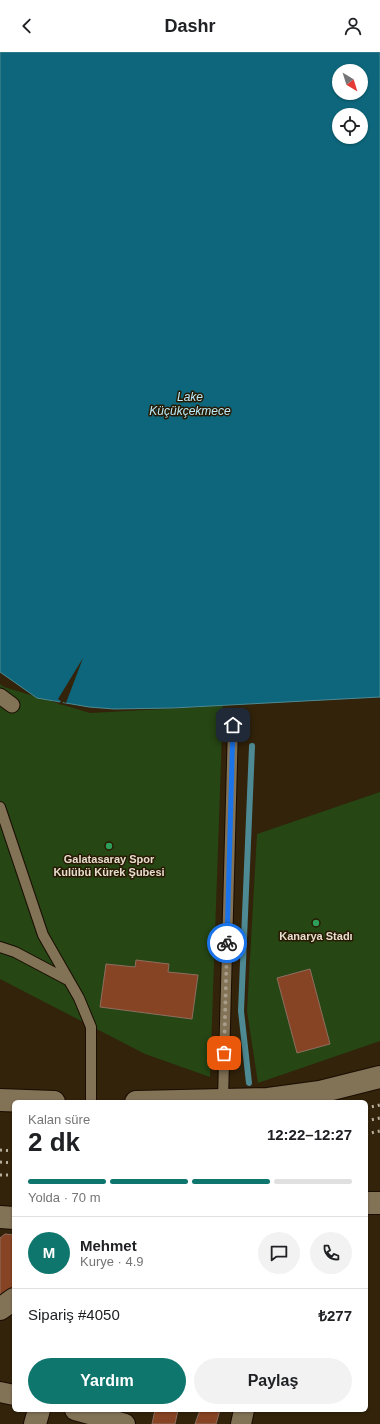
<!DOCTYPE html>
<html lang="tr">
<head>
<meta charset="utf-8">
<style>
  body { margin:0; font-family:Helvetica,sans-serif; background:#f2f2f2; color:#202124; height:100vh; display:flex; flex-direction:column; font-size:15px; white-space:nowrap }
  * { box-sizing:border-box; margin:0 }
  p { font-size:13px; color:#757577 }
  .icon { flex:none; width:22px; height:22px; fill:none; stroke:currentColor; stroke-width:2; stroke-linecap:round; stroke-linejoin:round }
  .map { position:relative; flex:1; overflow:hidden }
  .details { position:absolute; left:12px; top:1048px; width:356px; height:312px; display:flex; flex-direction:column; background:#fff; border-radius:6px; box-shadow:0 1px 3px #0004 }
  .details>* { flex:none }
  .needle { width:26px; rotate:142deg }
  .fabs { position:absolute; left:332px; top:12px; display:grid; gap:8px }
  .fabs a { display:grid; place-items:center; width:36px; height:36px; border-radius:50%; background:#fff; box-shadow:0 1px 3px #0004; font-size:20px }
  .pin { position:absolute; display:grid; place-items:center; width:34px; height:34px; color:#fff; margin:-17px; border-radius:8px; box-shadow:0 2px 6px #0006 }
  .courier { position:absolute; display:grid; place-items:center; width:40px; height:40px; margin:-20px; border:3px solid #1a73e8; border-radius:50%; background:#fff; color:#222; box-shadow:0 1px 5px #0007 }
  .overview em { font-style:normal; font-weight:800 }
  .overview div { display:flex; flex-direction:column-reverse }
  .overview { display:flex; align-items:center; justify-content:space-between; height:68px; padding:0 16px }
  h1 { font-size:26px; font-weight:800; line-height:30px }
  .bar { display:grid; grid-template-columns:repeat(4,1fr); gap:6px 4px; align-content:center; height:48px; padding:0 16px }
  .bar i { height:5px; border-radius:3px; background:#e0e0e0 }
  .bar .on { background:#0f766e }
  .bar p { grid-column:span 4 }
  .line { display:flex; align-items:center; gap:10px; padding:0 16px; border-top:1px solid #e0e0e0 }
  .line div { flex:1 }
  .round { display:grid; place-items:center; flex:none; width:42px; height:42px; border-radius:21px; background:#f2f2f2 }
  .cta { display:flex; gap:8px; margin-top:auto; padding:8px 16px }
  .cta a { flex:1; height:46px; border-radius:24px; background:#0f766e; color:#fff; font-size:16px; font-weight:800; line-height:46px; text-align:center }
  .cta a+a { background:#f2f2f2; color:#202124 }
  header { display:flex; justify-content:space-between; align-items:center; height:52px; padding:0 16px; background:#fff; font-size:18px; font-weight:800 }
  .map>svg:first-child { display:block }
  .green { fill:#264614 }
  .water { fill:#0d667b; stroke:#4e8a94; fill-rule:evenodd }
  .pier { fill:#32230a }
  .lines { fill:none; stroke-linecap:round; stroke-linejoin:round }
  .stream { stroke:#4e8a94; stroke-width:6 }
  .building { fill:#874424; stroke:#8d6e60 }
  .service-casing { stroke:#190c00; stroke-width:12 }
  .pedestrian-casing { stroke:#190c00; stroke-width:17 }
  .minor-casing { stroke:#190c00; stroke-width:22 }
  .tertiary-casing { stroke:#190c00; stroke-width:24 }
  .secondary-casing { stroke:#190c00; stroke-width:24 }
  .service { stroke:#827256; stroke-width:10 }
  .pedestrian { stroke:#827256; stroke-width:15 }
  .minor { stroke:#827256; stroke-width:20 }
  .tertiary { stroke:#827256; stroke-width:22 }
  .secondary { stroke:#827256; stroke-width:22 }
  .rail { stroke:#b8ae9c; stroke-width:3; stroke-dasharray:2 4; stroke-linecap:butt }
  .done { stroke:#a89d8a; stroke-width:4; stroke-dasharray:0 7.2 }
  .route { stroke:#1a73e8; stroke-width:5 }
  .leisure-dot { fill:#2e9e5b; stroke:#281a02; stroke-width:1.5 }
  .labels { text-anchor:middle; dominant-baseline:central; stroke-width:3; stroke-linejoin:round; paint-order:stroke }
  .poi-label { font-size:11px; font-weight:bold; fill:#e7decf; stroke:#281a02 }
  .water-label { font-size:12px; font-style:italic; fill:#bcecfb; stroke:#281a02 }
</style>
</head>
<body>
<header><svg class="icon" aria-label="back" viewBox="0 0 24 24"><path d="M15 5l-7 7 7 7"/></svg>Dashr<svg class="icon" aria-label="person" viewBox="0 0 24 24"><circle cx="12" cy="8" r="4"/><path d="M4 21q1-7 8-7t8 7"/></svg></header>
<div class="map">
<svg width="380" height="1372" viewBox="0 0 380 1372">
  <rect width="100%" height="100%" fill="#32230a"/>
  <path class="green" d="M0 632 4 635 90 661 201 655 223 652 210 1025 145 1002 0 927Z
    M380 740V989L258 1031 247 959 257 782Z"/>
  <path class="water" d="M0 0H380V645L173 656 114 657 89 655 37 646 0 620ZM339 19H361V41H339ZM339 63H361V85H339Z"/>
  <path class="pier" d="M83 606 66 651 63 650 62 653 59 652 61 649 58 647Z"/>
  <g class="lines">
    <path class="stream" d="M249 1031 241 959 252 694"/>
  </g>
  <path class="building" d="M136 908 169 912 168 920 198 923 192 967 100 955 106 912 135 915Z
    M310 917 330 992 297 1001 277 926Z
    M5 1182 14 1183V1237L0 1245V1186Z
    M155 1358H178L175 1372H152Z
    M200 1358H220L216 1372H195Z"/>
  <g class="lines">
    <defs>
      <path id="service" d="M0 755 43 883 79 946 91 975V1050
        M0 895 15 900 68 928
        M223 1047 233 673"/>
      <path id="pedestrian" d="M0 644 12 653"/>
      <path id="minor" d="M0 1340 14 1343
        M75 1358 125 1372
        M241 1372 244 1358"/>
      <path id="tertiary" d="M0 1048 54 1050
        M136 1050 268 1047 320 1040 380 1025
        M0 1257 14 1247
        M35 1372 39 1358"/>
      <path id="secondary" d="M366 1151H380
        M0 1165 14 1166"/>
    </defs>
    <use href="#service" class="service-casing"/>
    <use href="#pedestrian" class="pedestrian-casing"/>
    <use href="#minor" class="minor-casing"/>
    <use href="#tertiary" class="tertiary-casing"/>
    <use href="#secondary" class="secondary-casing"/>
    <use href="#service" class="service"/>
    <use href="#pedestrian" class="pedestrian"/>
    <use href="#minor" class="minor"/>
    <use href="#tertiary" class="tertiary"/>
    <use href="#secondary" class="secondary"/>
    <path class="rail" d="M366 1056 380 1053
      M366 1069 380 1066
      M366 1082 380 1079
      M0 1098 14 1099
      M0 1110 14 1111
      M0 1123H14"/>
  </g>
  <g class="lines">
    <path class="done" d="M224 1001 227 891"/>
    <path class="route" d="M227 891 233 673"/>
  </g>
  <g class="leisure-dot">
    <circle cx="109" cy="794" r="4"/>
    <circle cx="316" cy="871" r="4"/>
  </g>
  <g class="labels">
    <g class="poi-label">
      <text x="109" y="807">Galatasaray Spor<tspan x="109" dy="13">Kulübü Kürek Şubesi</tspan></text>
      <text x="316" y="884">Kanarya Stadı</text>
    </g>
    <g class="water-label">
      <text x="190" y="345">Lake<tspan x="190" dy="14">Küçükçekmece</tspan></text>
    </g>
  </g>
</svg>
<div class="fabs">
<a><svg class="needle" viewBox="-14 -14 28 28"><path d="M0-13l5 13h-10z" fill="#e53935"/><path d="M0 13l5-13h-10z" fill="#757577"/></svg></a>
<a><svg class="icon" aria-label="locate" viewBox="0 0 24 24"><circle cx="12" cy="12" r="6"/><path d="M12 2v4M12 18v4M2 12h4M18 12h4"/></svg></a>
</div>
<div class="pin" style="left:224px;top:1001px;background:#ea580c"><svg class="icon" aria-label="bag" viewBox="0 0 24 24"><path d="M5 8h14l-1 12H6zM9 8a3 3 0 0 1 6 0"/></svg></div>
<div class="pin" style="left:233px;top:673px;background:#1f2937"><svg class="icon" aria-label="home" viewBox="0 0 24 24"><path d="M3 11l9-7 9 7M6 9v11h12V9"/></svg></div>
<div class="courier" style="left:227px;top:891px"><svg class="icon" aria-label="bike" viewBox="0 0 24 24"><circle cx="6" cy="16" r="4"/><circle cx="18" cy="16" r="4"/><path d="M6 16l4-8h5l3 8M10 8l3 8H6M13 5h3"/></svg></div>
<section class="details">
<div class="overview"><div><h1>2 dk</h1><p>Kalan süre</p></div><em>12:22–12:27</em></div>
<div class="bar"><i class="on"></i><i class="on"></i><i class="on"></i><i></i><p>Yolda · 70 m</p></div>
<div class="line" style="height:72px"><b class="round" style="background:#0f766e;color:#fff">M</b><div><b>Mehmet</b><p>Kurye · 4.9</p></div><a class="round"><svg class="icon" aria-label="chat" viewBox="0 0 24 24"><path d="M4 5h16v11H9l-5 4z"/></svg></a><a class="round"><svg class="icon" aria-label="phone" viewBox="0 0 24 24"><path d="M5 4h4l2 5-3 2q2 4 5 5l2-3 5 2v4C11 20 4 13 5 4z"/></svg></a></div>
<div class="line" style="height:52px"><div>Sipariş #4050</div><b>₺277</b></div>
<div class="cta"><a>Yardım</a><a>Paylaş</a></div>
</section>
</div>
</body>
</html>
